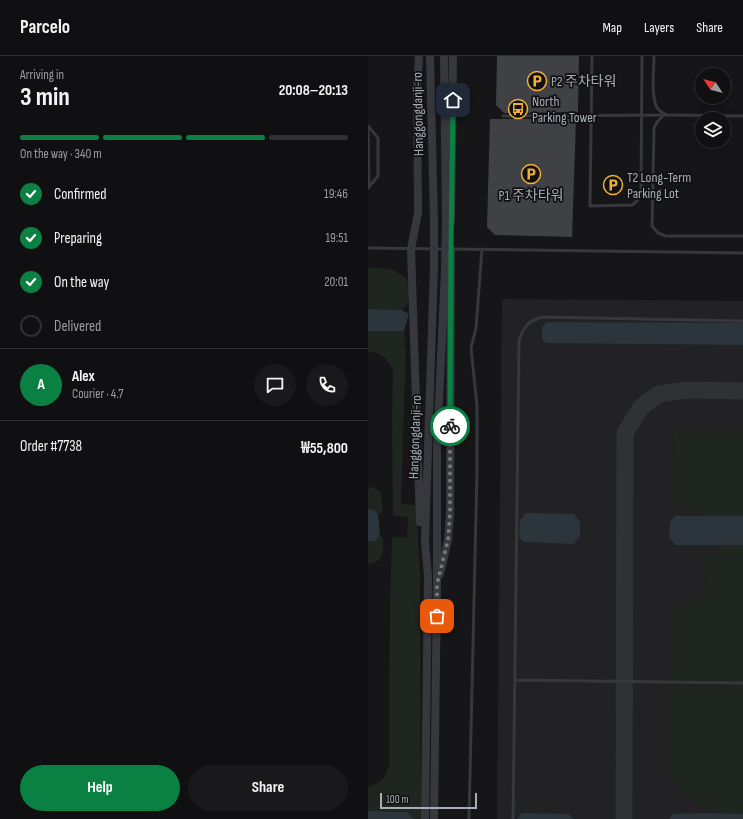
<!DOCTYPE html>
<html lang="en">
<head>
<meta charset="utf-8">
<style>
  body { margin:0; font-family:"Sofia Sans Condensed","Noto Sans KR",sans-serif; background:#19191b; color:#f1f3f6; height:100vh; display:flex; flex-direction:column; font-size:15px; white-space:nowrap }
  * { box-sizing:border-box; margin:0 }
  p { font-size:13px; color:#9c9d9f }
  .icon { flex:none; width:22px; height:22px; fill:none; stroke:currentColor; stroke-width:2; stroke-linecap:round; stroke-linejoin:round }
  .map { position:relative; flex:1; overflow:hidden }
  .panel { display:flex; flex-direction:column; background:#101012; width:368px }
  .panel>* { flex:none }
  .needle { width:26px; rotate:306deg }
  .fabs { position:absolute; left:327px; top:12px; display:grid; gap:8px }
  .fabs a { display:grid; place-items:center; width:36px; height:36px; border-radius:50%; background:#101012; box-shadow:0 4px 16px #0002,0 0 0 1px #303032; font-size:20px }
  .scale { position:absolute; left:12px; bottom:10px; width:97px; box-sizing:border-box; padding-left:4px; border:2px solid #a8adb8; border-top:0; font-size:11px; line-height:14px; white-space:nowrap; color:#a8adb8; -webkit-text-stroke:3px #111113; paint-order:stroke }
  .pin { position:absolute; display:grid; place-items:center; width:34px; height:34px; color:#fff; margin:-17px; border-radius:8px; box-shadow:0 2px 6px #0006 }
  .courier { position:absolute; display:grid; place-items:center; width:40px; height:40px; margin:-20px; border:3px solid #0b8043; border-radius:50%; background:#fff; color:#222; box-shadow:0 1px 5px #0007 }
  .headline em { font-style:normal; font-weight:700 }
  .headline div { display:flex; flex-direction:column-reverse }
  .headline { display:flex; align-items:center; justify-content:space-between; height:68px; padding:0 20px }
  h1 { font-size:26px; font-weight:700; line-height:30px }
  .bar { display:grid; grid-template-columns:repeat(4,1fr); gap:6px 4px; align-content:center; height:48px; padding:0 20px }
  .bar i { height:5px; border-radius:3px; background:#303032 }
  .bar .selected { background:#0b8043 }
  .bar p { grid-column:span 4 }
  .line { display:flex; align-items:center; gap:10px; padding:0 20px; border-top:1px solid #303032 }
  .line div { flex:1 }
  .round { display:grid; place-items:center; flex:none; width:42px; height:42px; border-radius:21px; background:#19191b }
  ol { padding:0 20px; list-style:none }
  li { display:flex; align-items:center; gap:12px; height:44px }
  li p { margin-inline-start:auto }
  li .icon { padding:4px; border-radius:50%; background:#0b8043; color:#fff; stroke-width:4 }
  li:last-child { color:#9c9d9f }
  li i { width:22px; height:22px; border:2px solid #303032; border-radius:50% }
  .cta { display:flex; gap:8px; margin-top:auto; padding:8px 20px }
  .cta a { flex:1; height:46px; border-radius:24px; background:#0b8043; color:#fff; font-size:16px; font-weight:700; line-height:46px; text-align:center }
  .cta a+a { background:#19191b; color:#f1f3f6 }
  header { display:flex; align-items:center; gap:24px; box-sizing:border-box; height:56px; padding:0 20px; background:#101012; border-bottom:1px solid #303032 }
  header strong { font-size:19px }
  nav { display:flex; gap:22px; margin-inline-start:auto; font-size:14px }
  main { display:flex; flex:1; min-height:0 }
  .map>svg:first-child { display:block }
  .built { fill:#222225 }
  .green { fill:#1e261f }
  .water { fill:#2c353c }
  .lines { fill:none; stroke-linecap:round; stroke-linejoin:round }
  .taxiway { stroke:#303135; stroke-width:17 }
  .building { fill:#404145 }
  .service { stroke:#37383d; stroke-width:3 }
  .tertiary { stroke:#37383d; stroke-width:8 }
  .done { stroke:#757880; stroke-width:4; stroke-dasharray:0 7.2 }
  .route { stroke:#0b8043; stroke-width:5 }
  .labels { text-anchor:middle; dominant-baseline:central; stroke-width:3.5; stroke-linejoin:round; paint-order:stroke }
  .poi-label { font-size:14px; fill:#a8adb8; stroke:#111113; text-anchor:start }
  .street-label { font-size:14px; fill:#a8adb8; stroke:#111113 }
</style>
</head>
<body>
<header>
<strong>Parcelo</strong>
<nav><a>Map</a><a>Layers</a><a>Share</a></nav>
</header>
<main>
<section class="panel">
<div class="headline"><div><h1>3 min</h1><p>Arriving in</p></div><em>20:08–20:13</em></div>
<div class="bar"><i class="selected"></i><i class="selected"></i><i class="selected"></i><i></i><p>On the way · 340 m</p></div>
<ol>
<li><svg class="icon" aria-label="check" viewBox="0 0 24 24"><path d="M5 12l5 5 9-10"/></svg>Confirmed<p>19:46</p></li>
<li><svg class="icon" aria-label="check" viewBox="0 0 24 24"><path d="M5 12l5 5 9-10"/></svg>Preparing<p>19:51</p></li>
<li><svg class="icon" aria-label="check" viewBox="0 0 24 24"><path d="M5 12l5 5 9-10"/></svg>On the way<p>20:01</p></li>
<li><i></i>Delivered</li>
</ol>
<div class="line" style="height:72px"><b class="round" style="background:#0b8043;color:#fff">A</b><div><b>Alex</b><p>Courier · 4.7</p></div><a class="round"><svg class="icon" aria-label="chat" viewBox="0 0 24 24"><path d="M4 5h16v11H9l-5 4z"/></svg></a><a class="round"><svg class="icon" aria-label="phone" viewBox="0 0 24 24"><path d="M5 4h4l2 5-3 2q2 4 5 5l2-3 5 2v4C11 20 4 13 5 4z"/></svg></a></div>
<div class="line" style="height:52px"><div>Order #7738</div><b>₩55,800</b></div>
<div class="cta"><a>Help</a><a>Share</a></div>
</section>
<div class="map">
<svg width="375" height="763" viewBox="0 0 375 763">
  <rect width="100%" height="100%" fill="#161618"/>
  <path class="built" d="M134 243 375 245V763H129Z"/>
  <path class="green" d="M0 211 26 214 39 223 40 230 42 231C41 243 42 245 34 254L0 253Z
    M0 275H36L38 295 36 349 33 448 48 449 52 518 53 763H46L39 756 0 755V731C13 727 17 723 21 709L22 550 24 481 39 482 40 461 25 460 24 363 25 315C21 303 13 296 0 296Z
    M375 375V626L304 625 303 557 321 548 332 540 338 521 339 506 342 500 350 491 333 456 304 445 305 376Z
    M0 431C17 432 14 445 14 457L10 458 6 454 0 453Z
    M12 480H15C15 495 18 506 0 507V485H6Z
    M300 629H375V763H337L343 753 331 749 299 719Z"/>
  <path class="water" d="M0 253 34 254 41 258 36 275H0Z
    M179 266 375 267V289L178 287 174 283V271Z
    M0 453 6 454 10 458 12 480 7 485H0Z
    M157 457 206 458 212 466V480L206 488 156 486 151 482 152 464Z
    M307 460H375V489H307L301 481 302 466Z
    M0 755 39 756 46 763H0Z
    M154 757 201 758 206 763H149Z
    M336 757 375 758V763H301L305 758Z"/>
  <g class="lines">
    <path class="taxiway" d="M256 763 257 377 273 351 291 338 319 334 375 335"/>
  </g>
  <path class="building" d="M129 0H211L210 56 136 57 128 49Z
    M122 63H208L204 181 127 179 119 171Z"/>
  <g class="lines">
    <path class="service" d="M224 0 222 150 264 149 269 145 273 139 274 0
      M286 0C286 12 282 46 291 54 293 56 297 58 299 59
      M135 60 299 59 375 60
      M295 60 289 66 286 72 284 170 290 177 298 180H375
      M0 70 10 82V120L0 132
      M0 71 1 131
      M0 192 76 193
      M84 193 375 197
      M147 624 375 627
      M101 763 109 414V350L103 292 108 272 114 193
      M145 763 151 285C155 271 161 264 175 261L375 265"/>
    <path class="tertiary" d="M51 0 49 31 50 157 43 193 52 466
      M83 165 85 0
      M72 518 80 484 82 457 83 193
      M57 763 60 520 57 487 58 453 66 211V166L62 0
      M66 763 69 528V389L77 214 78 166 76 0"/>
  </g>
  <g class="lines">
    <path class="done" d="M69 560V528L80 484 82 457V370"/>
    <path class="route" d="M82 370 83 193 85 44"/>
  </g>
  <defs>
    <symbol id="parking-ring" viewBox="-11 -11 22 22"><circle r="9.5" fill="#111113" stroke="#f2b134" stroke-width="1.5"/><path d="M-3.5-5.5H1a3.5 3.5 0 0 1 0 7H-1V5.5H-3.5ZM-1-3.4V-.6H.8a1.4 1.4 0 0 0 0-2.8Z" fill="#f2b134"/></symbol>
    <symbol id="bus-ring" viewBox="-11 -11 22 22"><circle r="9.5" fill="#111113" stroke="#f2b134" stroke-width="1.5"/><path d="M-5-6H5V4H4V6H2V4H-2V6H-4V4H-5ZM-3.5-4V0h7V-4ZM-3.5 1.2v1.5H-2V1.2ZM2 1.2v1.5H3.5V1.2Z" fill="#f2b134"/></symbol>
  </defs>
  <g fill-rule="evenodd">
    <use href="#parking-ring" x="158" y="14" width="22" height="22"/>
    <use href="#bus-ring" x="139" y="42" width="22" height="22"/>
    <use href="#parking-ring" x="152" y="107" width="22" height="22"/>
    <use href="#parking-ring" x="234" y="118" width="22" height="22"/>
  </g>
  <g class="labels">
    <g class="poi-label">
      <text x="183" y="25">P2 주차타워</text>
      <text x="164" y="45">North<tspan x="164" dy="16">Parking Tower</tspan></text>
      <text x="259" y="121">T2 Long-Term<tspan x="259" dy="16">Parking Lot</tspan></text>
      <text x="163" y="139" text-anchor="middle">P1 주차타워</text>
    </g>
    <g class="street-label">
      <text transform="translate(50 58) rotate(-91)">Hanggongdanji-ro</text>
      <text transform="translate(47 381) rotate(-88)">Hanggongdanji-ro</text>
    </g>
  </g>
</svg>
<div class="fabs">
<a><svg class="needle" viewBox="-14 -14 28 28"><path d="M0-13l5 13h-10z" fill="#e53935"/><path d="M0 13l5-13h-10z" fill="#9c9d9f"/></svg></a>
<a><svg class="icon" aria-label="layers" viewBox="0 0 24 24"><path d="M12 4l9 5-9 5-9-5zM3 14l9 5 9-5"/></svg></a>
</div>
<div class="scale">100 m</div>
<div class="pin" style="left:69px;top:560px;background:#ea580c"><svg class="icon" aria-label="bag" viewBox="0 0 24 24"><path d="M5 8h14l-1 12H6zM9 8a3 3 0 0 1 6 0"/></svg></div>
<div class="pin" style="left:85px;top:44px;background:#1f2937"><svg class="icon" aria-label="home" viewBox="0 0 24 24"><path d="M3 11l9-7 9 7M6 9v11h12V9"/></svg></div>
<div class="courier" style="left:82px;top:370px"><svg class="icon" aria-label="bike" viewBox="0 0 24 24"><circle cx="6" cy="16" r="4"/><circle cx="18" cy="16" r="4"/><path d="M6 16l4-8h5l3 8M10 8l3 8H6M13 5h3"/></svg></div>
</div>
</main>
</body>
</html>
